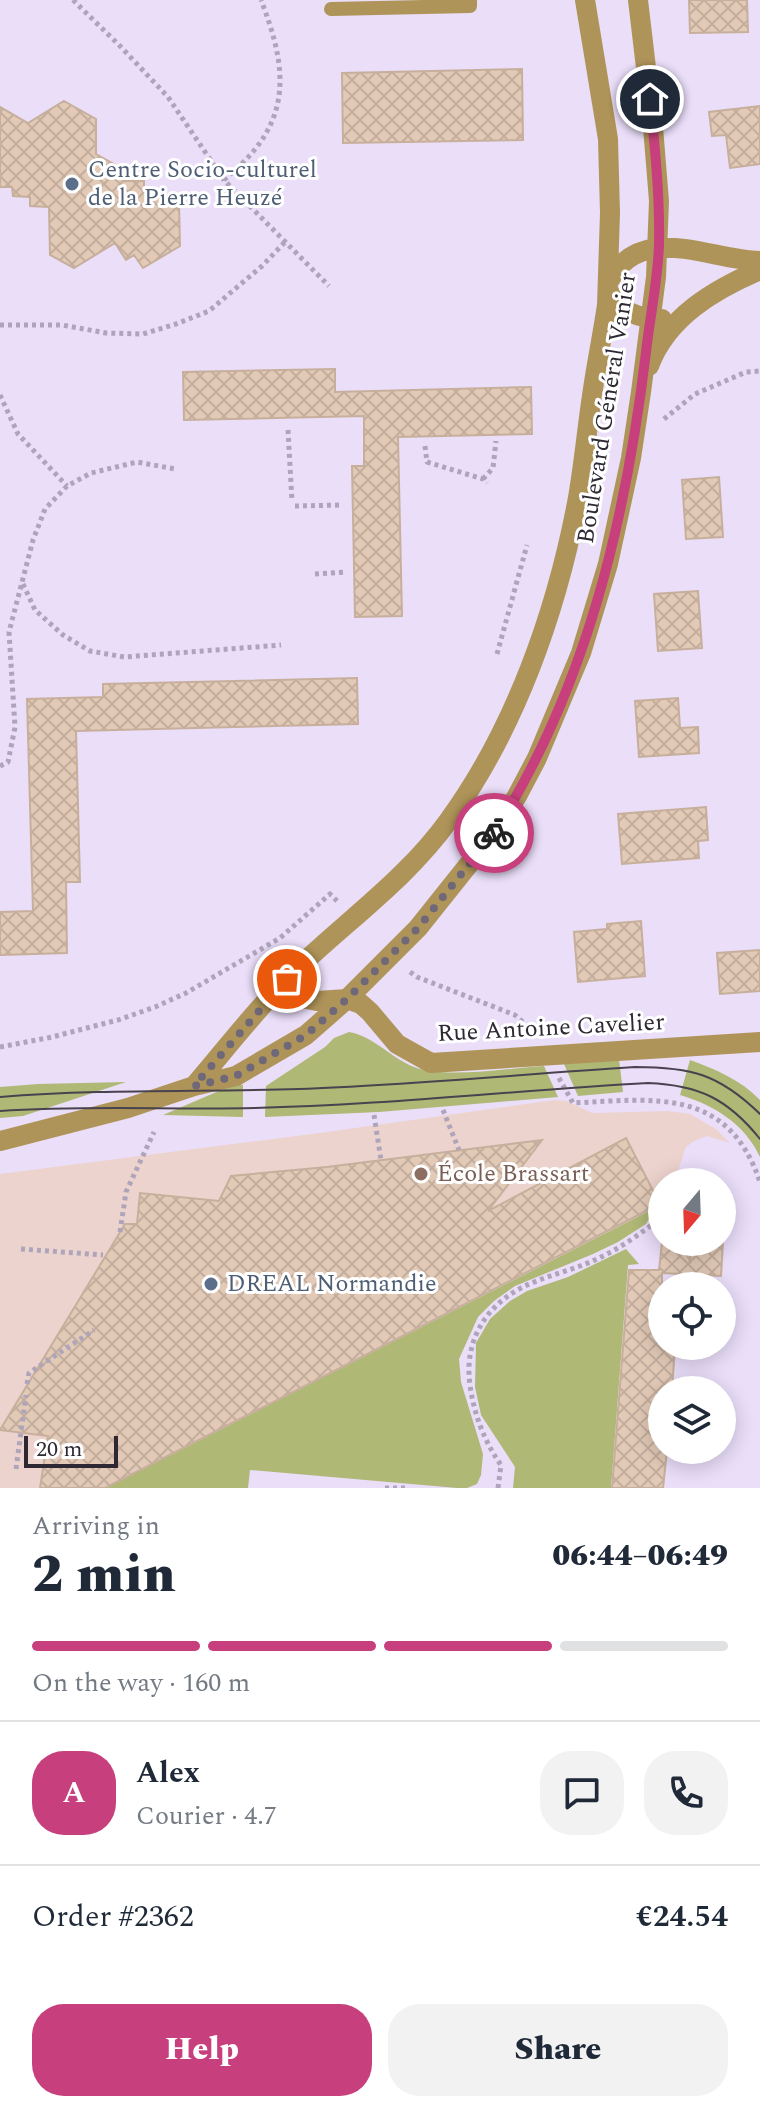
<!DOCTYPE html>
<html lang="en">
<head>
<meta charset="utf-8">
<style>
  body { margin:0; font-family:Spectral,serif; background:#f2f2f3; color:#1f2937; height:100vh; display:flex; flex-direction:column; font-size:30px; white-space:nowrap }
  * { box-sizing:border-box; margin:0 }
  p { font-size:26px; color:#747a83 }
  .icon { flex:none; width:44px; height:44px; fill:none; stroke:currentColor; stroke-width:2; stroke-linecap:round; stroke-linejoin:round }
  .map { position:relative; height:1488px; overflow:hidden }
  .drawer { display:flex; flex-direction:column; background:#fff; flex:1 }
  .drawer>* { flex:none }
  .needle { width:52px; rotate:199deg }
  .controls { position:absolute; left:648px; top:1168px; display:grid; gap:16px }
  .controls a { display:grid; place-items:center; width:88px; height:88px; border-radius:50%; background:#fff; box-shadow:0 4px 20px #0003; font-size:40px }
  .scale { position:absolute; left:24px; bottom:20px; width:94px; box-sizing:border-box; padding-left:8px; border:4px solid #2d2832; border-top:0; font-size:22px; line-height:28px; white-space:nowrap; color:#2d2832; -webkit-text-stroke:6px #fff; paint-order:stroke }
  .pin { position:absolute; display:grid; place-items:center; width:68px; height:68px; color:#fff; margin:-34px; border:4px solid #fff; border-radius:50%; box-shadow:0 2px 8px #0007 }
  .courier { position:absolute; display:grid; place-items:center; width:80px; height:80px; margin:-40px; border:6px solid #c7407d; border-radius:50%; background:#fff; color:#222; box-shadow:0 2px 10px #0007 }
  .headline em { font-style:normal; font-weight:800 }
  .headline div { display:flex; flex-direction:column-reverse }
  .headline { display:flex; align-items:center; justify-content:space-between; height:136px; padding:0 32px }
  h1 { font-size:52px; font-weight:800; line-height:60px }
  .bar { display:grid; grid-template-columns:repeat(4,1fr); gap:12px 8px; align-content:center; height:96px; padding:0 32px }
  .bar i { height:10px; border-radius:6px; background:#e0e1e3 }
  .bar .active { background:#c7407d }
  .bar p { grid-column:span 4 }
  .line { display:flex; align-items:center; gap:20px; padding:0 32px; border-top:2px solid #e0e1e3 }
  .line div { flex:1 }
  .round { display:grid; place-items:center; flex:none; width:84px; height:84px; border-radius:32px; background:#f2f2f3 }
  .action { display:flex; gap:16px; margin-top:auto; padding:16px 32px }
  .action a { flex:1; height:92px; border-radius:32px; background:#c7407d; color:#fff; font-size:32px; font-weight:800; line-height:92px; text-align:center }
  .action a+a { background:#f2f2f3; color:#1f2937 }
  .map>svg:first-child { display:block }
  .commercial { fill:#edd3ce }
  .grass { fill:#afb875 }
  .building { fill:url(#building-cross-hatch); stroke:#c7af9c; stroke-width:2 }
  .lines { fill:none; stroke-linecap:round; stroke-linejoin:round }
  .path { stroke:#afa5bb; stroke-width:5; stroke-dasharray:4 4; stroke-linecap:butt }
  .service { stroke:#af9459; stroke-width:14 }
  .minor { stroke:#af9459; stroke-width:20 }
  .tertiary { stroke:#af9459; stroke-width:20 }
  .tram { stroke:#49434f; stroke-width:2 }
  .done { stroke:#6f6878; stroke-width:8; stroke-dasharray:0 14.4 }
  .route { stroke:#c7407d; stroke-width:10 }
  .service-dot { fill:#5c6f8a; stroke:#fff; stroke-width:3 }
  .education-dot { fill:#8d6e63; stroke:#fff; stroke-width:3 }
  .labels { text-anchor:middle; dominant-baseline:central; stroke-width:6; stroke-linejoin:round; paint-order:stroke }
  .service-label { font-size:24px; fill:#4e5e75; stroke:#fff; text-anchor:start }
  .street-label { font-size:24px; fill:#2d2832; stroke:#fff }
  .education-label { font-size:24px; fill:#785e54; stroke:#fff; text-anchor:start }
</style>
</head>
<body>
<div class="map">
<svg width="760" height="1488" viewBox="0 0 760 1488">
  <defs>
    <pattern id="building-cross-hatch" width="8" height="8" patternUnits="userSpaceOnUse" patternTransform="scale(2)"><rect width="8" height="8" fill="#e3cab7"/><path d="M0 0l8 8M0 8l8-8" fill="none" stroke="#c3ae9e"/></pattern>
  </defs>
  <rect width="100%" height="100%" fill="#eadef9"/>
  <path class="commercial" d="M554 1100 567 1101 592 1113 668 1111 690 1114 716 1129 730 1143 707 1136 694 1141 686 1147 674 1182H662V1201L660 1204 105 1488H0V1174L327 1132Z"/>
  <path class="grass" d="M349 1032C375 1037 391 1058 414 1067 444 1079 510 1068 544 1066L558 1097 379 1112 265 1117 266 1086 325 1047 334 1038Z
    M619 1059 623 1092 578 1096 564 1064Z
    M690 1060C715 1069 741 1080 760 1100V1157C745 1124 714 1105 680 1095Z
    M126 1082 23 1116 0 1118V1087L38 1084Z
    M235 1084 243 1085V1117L163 1115Z
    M649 1211 651 1216 646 1224 618 1242 593 1254 515 1286 494 1301 478 1317 459 1359 461 1382 483 1454 481 1475 477 1484 467 1488H457L250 1470 248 1488H106Z
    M626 1249 639 1264 628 1265 611 1488H513L515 1467 481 1415 475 1387 476 1343 490 1319 510 1301 527 1291 568 1277Z"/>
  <path class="building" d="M689 0H747L748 32 690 33Z
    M522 69 523 140 343 143 342 73Z
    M64 101 96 119V154L123 169V181H144V192H162L163 202H179L180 246 143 268 134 255 126 260 115 243 74 268 50 255 49 207 30 206V197L13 196 12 187H0V107L28 123Z
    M760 106V164L730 168 726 135 712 136 709 112Z
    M335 369V392L531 387 532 434 398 437 402 616 355 617 352 466H364V416L184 420 183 372Z
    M719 477 723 537 686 539 682 480Z
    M698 591 702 648 658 651 654 594Z
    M357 678 358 724 76 731 80 882H66L67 953 0 955V912L33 911 27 699 103 697V684Z
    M678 698 680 728 698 727 699 753 639 757 635 701Z
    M706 807 708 840 698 841 699 858 622 864 618 814Z
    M641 921 645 976 578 982 574 932 607 929V924Z
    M760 950V991L720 994 717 953Z
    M626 1138 660 1204 105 1488H40L48 1436 0 1430 125 1224H137L140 1193 219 1201 231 1176 327 1167 542 1140 488 1211Z
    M662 1242H680L690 1261 691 1242H723L721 1276 662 1273V1346H675L672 1390H662V1450H667L663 1488H612L629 1270H659Z"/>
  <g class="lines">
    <path class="path" d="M73 0 120 46 168 97 224 180 329 286
      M224 180C233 172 243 163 251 154 294 105 282 55 261 0
      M0 325H62L106 333 143 334 176 324 209 311 262 266 285 242
      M0 395 18 434 67 486
      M664 419 695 394 746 372 760 371
      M288 430 292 501
      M425 446 427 462 483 479 487 483
      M483 479 493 468 496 441
      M295 506 343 505
      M315 574 346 572
      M23 584 35 610 63 635 90 651 124 657 281 645
      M497 654 527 545
      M0 766 8 762 15 727 9 632 33 540 45 509 67 486 91 473 137 462 175 469
      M410 972 417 977 515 1015 533 1031
      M0 1047 52 1037 118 1020 155 1007 186 993 280 938 330 894 337 901
      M559 1078 573 1103C655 1099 728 1087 760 1182
      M443 1110 459 1150
      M374 1115 381 1160
      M120 1232 126 1192 154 1132
      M21 1249 103 1255
      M27 1384 29 1373 94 1330
      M16 1469 26 1395
      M385 1488H407
      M498 1488 501 1465C484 1441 474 1414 470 1385 464 1344 483 1308 521 1288 546 1275 576 1270 601 1257 620 1248 637 1236 653 1224"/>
    <path class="service" d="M331 9 470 6V0"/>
    <path class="minor" d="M274 993 317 1001 347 999 361 1004 370 1012 397 1044 431 1063 760 1042"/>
    <path class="tertiary" d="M609 281C642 221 708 260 760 261
      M608 289C615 311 641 319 662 319
      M649 366C667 317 715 289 760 270
      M194 1086C229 1045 263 1001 302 964 352 917 409 876 449 820 515 729 556 613 577 503 584 465 587 427 593 389 597 361 603 333 607 305L610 213 608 139 585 0
      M0 1141 128 1108 194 1086 236 1076 306 1035 347 999 418 928 493 834 517 796 537 758 581 653 608 564 631 458 641 392 656 277 659 201 653 127 638 0"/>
    <path class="tram" d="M0 1097C100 1089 199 1092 299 1089 411 1085 523 1074 635 1067 691 1067 719 1074 760 1114
      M0 1111C85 1105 170 1110 255 1108 386 1105 517 1090 648 1083 699 1085 728 1099 760 1139"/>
  </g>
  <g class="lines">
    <path class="done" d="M287 979 194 1086 236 1076 306 1035 347 999 418 928 494 833"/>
    <path class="route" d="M494 833C586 689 626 520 646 352 650 316 658 280 659 244 660 196 655 148 650 99"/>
  </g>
  <g class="service-dot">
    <circle cx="72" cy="184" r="8"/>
    <circle cx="211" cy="1284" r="8"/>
  </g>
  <circle class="education-dot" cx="421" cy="1174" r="8"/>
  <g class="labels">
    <g class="service-label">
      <text x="88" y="170">Centre Socio-culturel<tspan x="88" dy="28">de la Pierre Heuzé</tspan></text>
      <text x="227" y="1284">DREAL Normandie</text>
    </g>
    <g class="street-label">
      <text transform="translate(607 408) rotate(-81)">Boulevard Général Vanier</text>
      <text transform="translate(551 1028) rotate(-3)">Rue Antoine Cavelier</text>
    </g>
    <g class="education-label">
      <text x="437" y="1174">École Brassart</text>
    </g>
  </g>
</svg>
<div class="controls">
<a><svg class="needle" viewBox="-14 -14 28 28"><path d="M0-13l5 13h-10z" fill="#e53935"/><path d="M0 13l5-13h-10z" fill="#747a83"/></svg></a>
<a><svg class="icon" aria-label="locate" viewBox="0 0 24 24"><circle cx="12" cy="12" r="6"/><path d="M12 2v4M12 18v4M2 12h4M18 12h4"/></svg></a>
<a><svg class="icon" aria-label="layers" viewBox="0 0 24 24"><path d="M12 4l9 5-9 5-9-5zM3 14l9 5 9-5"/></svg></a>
</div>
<div class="scale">20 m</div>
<div class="pin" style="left:287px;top:979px;background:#ea580c"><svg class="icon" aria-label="bag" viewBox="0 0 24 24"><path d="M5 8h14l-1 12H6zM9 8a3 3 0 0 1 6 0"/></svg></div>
<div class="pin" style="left:650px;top:99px;background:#1f2937"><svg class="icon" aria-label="home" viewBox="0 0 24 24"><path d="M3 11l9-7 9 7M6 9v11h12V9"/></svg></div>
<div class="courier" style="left:494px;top:833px"><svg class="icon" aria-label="bike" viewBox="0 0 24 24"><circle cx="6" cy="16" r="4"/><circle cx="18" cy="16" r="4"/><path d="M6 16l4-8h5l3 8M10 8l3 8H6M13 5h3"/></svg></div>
</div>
<section class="drawer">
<div class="headline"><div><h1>2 min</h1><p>Arriving in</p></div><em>06:44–06:49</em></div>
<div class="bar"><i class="active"></i><i class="active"></i><i class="active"></i><i></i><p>On the way · 160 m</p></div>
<div class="line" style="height:144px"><b class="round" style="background:#c7407d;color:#fff">A</b><div><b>Alex</b><p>Courier · 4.7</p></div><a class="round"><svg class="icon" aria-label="chat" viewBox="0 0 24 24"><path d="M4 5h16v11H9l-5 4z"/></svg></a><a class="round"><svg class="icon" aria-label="phone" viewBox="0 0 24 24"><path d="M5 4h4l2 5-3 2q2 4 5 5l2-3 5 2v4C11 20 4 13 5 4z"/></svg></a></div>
<div class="line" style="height:104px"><div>Order #2362</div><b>€24.54</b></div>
<div class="action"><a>Help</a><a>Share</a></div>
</section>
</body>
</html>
